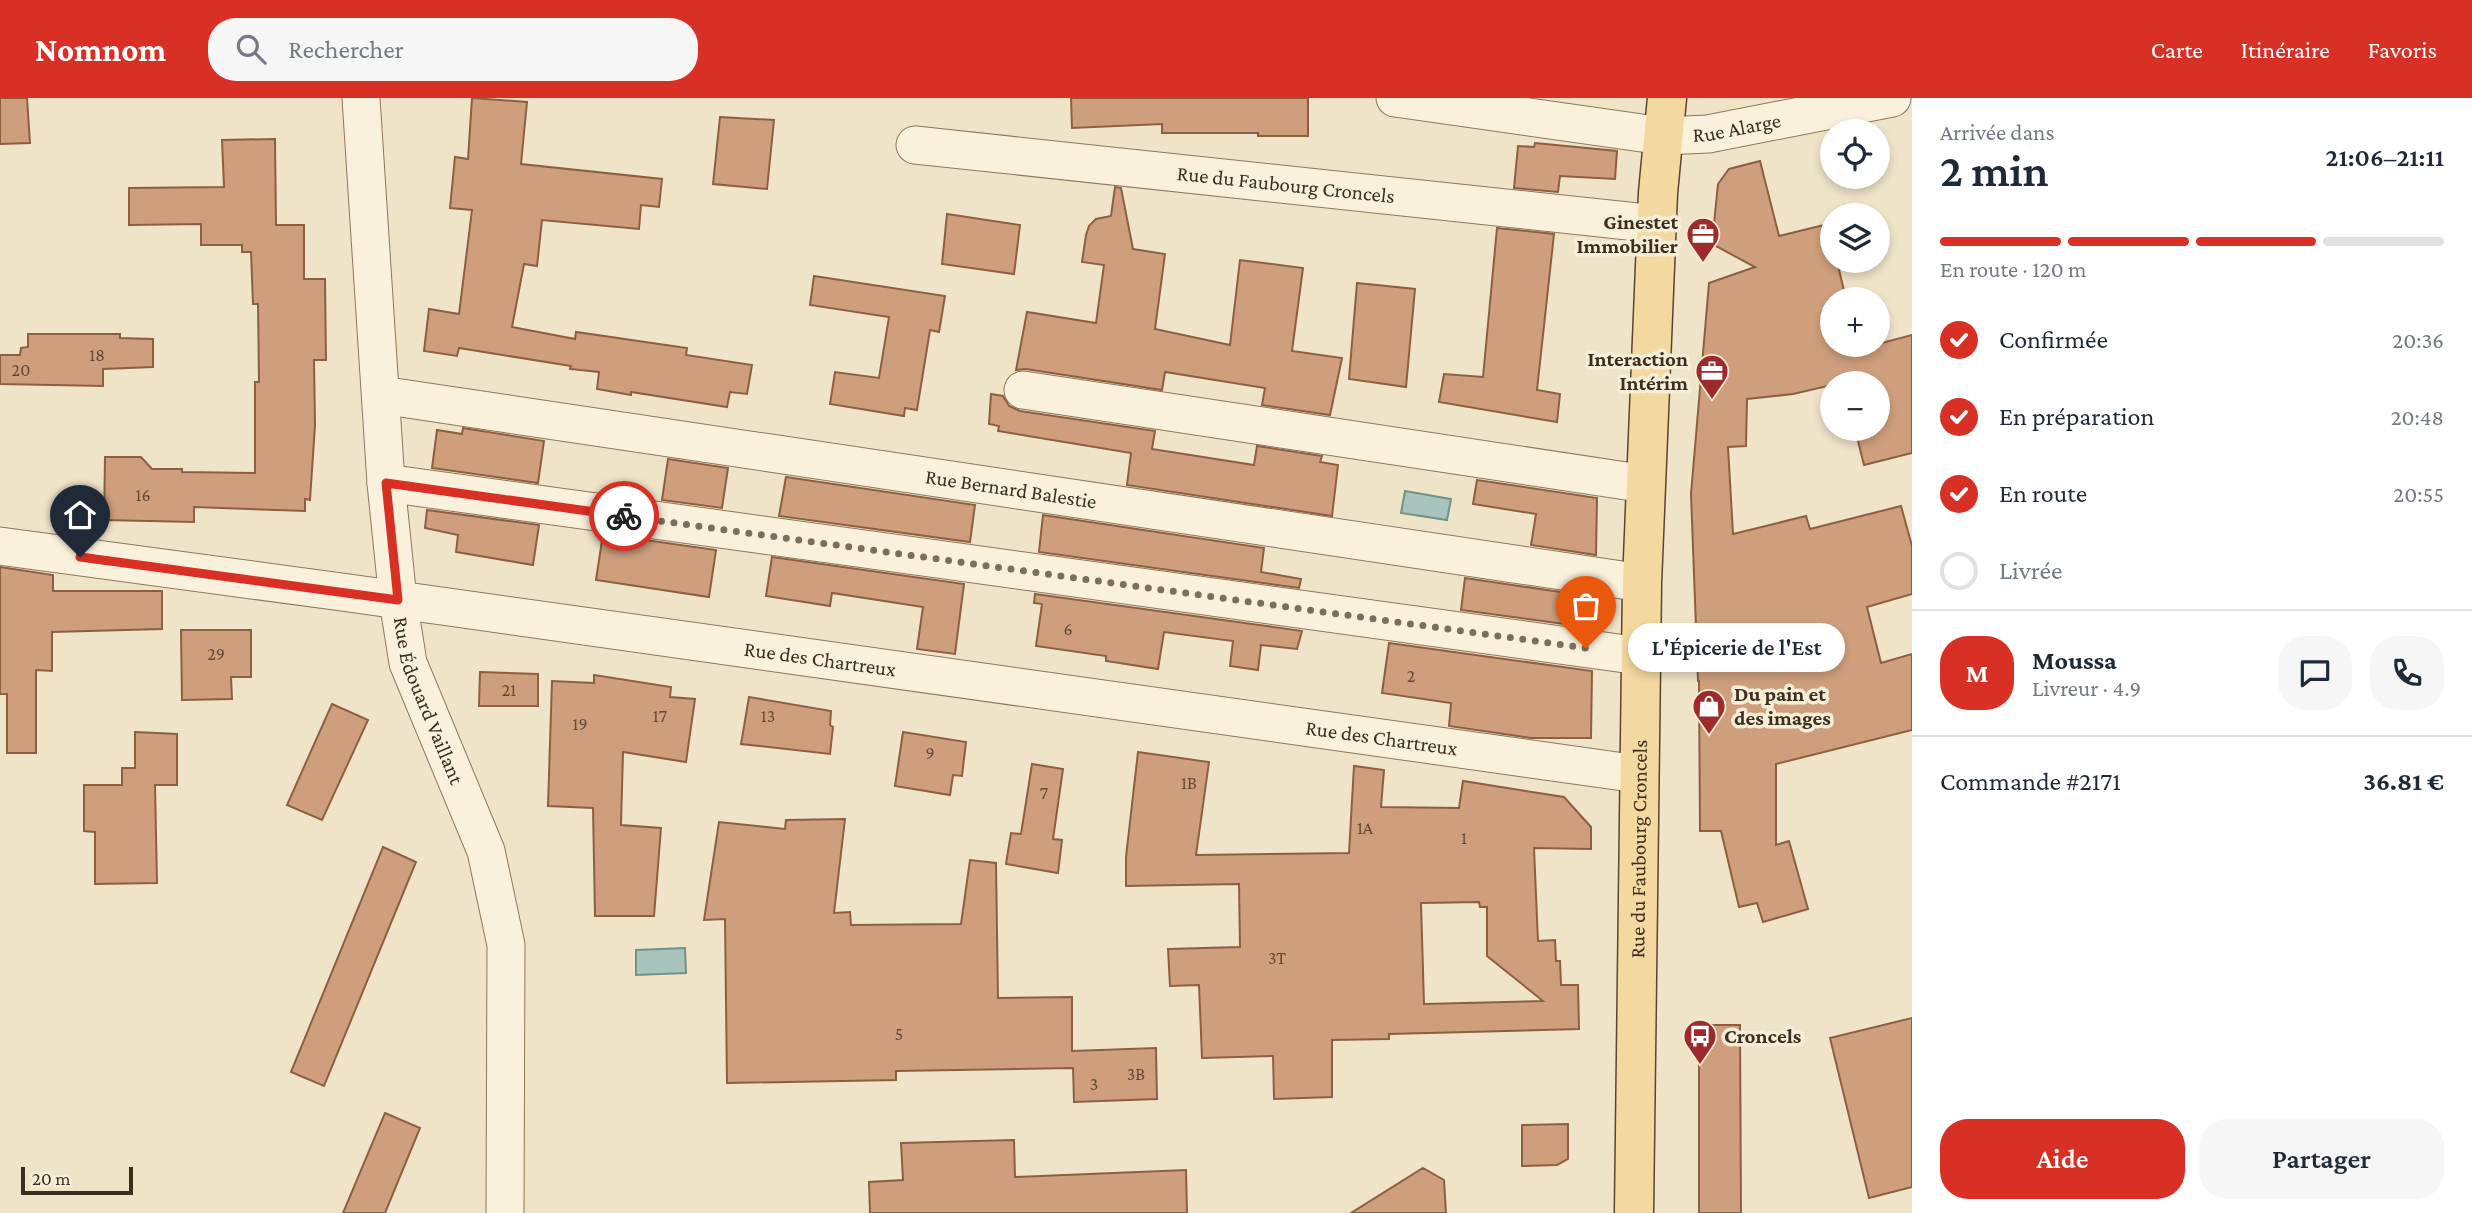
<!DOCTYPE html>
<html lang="fr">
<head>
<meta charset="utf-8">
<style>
  body { margin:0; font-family:"Crimson Pro",serif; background:#f6f6f7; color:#1f2937; height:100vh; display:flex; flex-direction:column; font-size:26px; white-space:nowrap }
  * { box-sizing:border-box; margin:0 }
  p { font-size:23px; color:#747a83 }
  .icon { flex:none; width:38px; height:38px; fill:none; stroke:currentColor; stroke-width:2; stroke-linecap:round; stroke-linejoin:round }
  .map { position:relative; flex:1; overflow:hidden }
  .panel { display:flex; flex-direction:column; background:#fff; width:560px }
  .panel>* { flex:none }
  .buttons { position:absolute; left:1820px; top:21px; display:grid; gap:14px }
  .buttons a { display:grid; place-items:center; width:70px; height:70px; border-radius:50%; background:#fff; box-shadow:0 4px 10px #0003; font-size:35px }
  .scale { position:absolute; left:21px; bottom:18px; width:112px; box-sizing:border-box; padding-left:7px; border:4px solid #3d2e20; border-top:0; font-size:19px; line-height:24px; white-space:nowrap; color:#3d2e20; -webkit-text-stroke:5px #f7eed8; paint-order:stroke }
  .pin { position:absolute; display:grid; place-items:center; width:60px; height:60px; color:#fff; margin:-72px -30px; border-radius:50% 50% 50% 0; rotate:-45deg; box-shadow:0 0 7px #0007 }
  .pin .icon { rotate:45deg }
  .courier { position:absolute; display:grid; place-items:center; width:70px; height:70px; margin:-35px; border:5px solid #d93025; border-radius:50%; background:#fff; color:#222; box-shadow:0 2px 9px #0007 }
  .bubble { position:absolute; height:49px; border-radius:24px; background:#fff; box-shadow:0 4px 10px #0003; font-size:23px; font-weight:600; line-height:49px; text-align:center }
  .overview em { font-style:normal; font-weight:600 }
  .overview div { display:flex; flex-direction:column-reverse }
  .overview { display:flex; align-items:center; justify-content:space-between; height:119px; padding:0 28px }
  h1 { font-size:46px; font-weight:600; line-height:52px }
  .bar { display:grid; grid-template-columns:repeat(4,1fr); gap:10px 7px; align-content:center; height:84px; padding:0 28px }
  .bar i { height:9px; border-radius:5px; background:#e0e1e3 }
  .bar .selected { background:#d93025 }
  .bar p { grid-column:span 4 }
  .line { display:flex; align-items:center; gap:18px; padding:0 28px; border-top:2px solid #e0e1e3 }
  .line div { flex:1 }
  .round { display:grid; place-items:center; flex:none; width:74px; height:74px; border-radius:28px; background:#f6f6f7 }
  ol { padding:0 28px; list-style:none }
  li { display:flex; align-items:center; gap:21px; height:77px }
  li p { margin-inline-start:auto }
  li .icon { padding:7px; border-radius:50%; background:#d93025; color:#fff; stroke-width:4 }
  li:last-child { color:#747a83 }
  li i { width:38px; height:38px; border:4px solid #e0e1e3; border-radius:50% }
  .action { display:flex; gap:14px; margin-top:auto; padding:14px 28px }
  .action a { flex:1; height:80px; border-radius:28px; background:#d93025; color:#fff; font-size:28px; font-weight:600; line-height:80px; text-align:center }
  .action a+a { background:#f6f6f7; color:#1f2937 }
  header { display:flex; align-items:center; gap:42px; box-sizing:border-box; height:98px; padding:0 35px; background:#d93025; color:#fff }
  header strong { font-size:33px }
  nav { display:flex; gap:38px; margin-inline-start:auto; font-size:24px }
  .search { width:490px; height:63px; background:#f6f6f7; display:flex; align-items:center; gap:18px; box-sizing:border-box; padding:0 24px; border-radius:28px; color:#747a83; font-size:26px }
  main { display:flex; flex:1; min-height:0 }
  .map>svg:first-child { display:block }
  .water { fill:#a9c4bc; stroke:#6f938a; stroke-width:2 }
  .building { fill:#cf9f7d; stroke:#8d5f41; stroke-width:2; fill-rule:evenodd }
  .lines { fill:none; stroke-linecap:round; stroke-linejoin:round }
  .minor-casing { stroke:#8d765c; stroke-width:39 }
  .major-casing { stroke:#5b4430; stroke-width:41 }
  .minor { stroke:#faf1dc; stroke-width:37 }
  .major { stroke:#f3d9a0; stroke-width:38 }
  .done { stroke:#7c6e5b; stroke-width:7; stroke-dasharray:0 12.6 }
  .route { stroke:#d93025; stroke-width:9 }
  .labels { text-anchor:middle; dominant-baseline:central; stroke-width:7; stroke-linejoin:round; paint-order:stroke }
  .number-label { font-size:18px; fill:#624a37 }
  .street-label { font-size:21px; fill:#3d2e20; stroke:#f7eed8 }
  .poi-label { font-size:21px; font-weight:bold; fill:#3d2e20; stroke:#f7eed8; text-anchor:end }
</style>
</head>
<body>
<header>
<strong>Nomnom</strong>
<div class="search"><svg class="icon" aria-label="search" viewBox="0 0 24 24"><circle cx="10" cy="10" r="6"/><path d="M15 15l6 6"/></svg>Rechercher</div>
<nav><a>Carte</a><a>Itinéraire</a><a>Favoris</a></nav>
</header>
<main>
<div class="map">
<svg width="1912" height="1115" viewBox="0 0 1912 1115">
  <rect width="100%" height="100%" fill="#f0e4c8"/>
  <path class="water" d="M1405 393 1451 401 1447 422 1401 415Z
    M685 850 686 875 636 877V852Z"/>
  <path class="building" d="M0 0H27L30 45 0 46Z
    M472 0 527 4 521 66 662 81 659 109 641 107 639 131 542 122 537 168 524 166 512 229 575 241 576 234 687 250 686 257 752 267 747 296 730 294 727 309 631 294V297L597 291 599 274 570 271 571 268 459 250 457 258 424 253 429 211 459 216 472 112 450 110 455 59 468 61Z
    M1071 0H1308V38H1258V35H1162V26L1072 30Z
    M720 19 774 22 767 91 713 86Z
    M275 41 276 127H304V181H325L326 262H314L315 327 310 402 305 401V413L194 409V424L104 422 105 359H141L152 371H182V374L255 375V284H259L258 206H253L251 154H242V147H201V126L129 127V90L224 89 222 42Z
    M1535 45 1617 53 1615 81 1560 78 1558 94 1514 90 1518 48 1534 49Z
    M1760 63 1779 138 1828 126 1832 143V163H1837L1846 201H1832V247H1858L1859 251 1912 237V355L1864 367 1855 331H1878V285H1832V287L1793 296 1747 301 1746 348 1728 349 1733 436 1806 418 1810 431 1901 408 1912 448V496L1867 509 1881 565 1912 556V632L1776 666V747L1789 743 1808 811 1763 824 1757 805 1739 809 1721 733H1700L1699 583H1698L1691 396 1709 185 1755 169 1712 146 1718 86 1729 71Z
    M1115 89 1121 90 1133 151 1165 156 1155 231 1230 247 1240 162 1303 170 1292 253 1342 260 1330 317 1262 307 1265 290 1165 274 1162 292 1026 271 1016 272 1027 214 1096 225 1104 167 1082 164 1086 137 1089 128 1096 121 1111 118Z
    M947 116 1020 127 1014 176 942 166Z
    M1497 130 1554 136 1537 292 1560 296 1557 324 1439 304 1444 276 1483 279Z
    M814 178 945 198 939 234 930 232 917 312 905 310 904 318 830 306 835 274 879 280 889 219 810 207Z
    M1357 185 1415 191 1406 289 1349 281Z
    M28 236H120V240L153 241V269L103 271V288L0 286V257H20L21 250 28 249Z
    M991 296 1003 298 1009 308 1020 313 1155 333 1152 351 1254 367 1257 348 1322 358 1320 364 1338 367 1332 418 1127 387 1131 355 998 333 999 328 989 326Z
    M463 330 544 343 538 385 432 370 437 332 462 336Z
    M668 361 728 370 722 410 662 402Z
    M786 379 975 407 970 444 779 418Z
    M1477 382 1597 400 1596 457 1531 447 1536 416 1473 406Z
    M427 412 539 427 533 467 456 454 458 437 425 430Z
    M1043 417 1264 450 1261 474 1301 481 1299 490 1039 454Z
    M603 436 716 452 709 499 596 482Z
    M772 459 964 486 955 556 917 551 923 509 832 495 830 508 766 498Z
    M0 469 53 477V493H162V531L52 534V573L36 572V655H7V596H0Z
    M1465 480 1595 499 1594 530 1461 512Z
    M1035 496 1302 533 1297 551 1261 547 1258 572 1230 568 1233 543 1164 534 1158 571 1106 563V558L1036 548 1042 506 1034 505Z
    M181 532H251V579H231L232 601 182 602Z
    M1389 545 1592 573 1591 640H1531L1449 628 1451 605 1382 595Z
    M480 574 538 576V608H479Z
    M594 577 671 589 670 599 695 601 686 664 623 654 621 727 661 730 654 818H595L593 710 548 708 552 583 594 585Z
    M749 599 831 613 830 627 833 629 830 656 741 646Z
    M332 606 368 622 322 722 287 707Z
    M135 634 177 636V687H155L157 785 95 786V734L84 733V687H122V670H135Z
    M903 634 966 644 962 678 953 677 950 697 895 688Z
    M1138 654 1209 664 1196 757 1349 755 1354 668 1384 672 1381 709 1459 710 1463 683 1564 699 1591 729V751L1534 750 1538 843 1555 842 1556 863H1560L1561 887H1578L1579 931 1389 936V941L1332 942V999L1274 1001 1273 958 1202 960 1199 887 1170 888 1168 851 1240 849 1239 786 1126 788V759ZM1479 804 1480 809H1487V858L1543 903 1424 906 1421 805Z
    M1032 666 1063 671 1053 741 1062 742 1058 775 1006 766 1011 735 1021 736Z
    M845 721 834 815 850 814 851 827 961 826 970 762 996 765 998 900 1072 899V953L1156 950 1157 1001 1074 1004 1073 970 896 973V982L727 985 725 821 704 822 719 724 785 731 786 722Z
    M383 749 416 764 324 988 291 974Z
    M1912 920V1089L1869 1100 1830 940Z
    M1699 927H1740L1741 1115H1699Z
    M385 1015 420 1030 385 1115H343Z
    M1568 1026V1061L1557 1067 1522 1068V1027Z
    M1014 1042 1015 1079 1186 1072 1187 1115H870L869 1084 903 1082 901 1045Z
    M1423 1070 1444 1082 1446 1115H1351Z"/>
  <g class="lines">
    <defs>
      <g id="minor">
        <path id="s1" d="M361 0 386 385 398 502 408 565 486 753 506 847 505 1115"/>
        <path id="s2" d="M1395 0 1663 38 1708 36 1892 0"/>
        <path id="s3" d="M915 47 1656 126"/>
        <path d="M1023 292 1646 386"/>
        <path id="s4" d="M381 297 1642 485"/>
        <path d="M386 385 1640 558"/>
        <path id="s5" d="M0 448 349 495 1638 676"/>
      </g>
      <g id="major">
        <path id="s6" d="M1634 1115 1642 485 1658 95 1667 0"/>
      </g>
    </defs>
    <use href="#minor" class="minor-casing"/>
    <use href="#major" class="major-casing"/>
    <use href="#minor" class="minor"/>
    <use href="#major" class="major"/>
  </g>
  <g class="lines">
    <path class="done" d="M624 418 1586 550"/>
    <path class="route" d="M80 459 398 502 386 385 624 418"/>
  </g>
  <defs>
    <symbol id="office-pin" viewBox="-11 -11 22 30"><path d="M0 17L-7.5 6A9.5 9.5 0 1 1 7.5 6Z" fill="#9e2a2b" stroke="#f7eed8"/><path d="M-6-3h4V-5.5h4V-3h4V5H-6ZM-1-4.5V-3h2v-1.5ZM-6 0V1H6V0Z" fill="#fff"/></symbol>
    <symbol id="shop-pin" viewBox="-11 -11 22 30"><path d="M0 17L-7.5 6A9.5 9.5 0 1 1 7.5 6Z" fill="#9e2a2b" stroke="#f7eed8"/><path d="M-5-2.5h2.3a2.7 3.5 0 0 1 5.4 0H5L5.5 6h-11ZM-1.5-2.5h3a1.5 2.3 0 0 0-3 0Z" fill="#fff"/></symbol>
    <symbol id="bus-pin" viewBox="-11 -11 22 30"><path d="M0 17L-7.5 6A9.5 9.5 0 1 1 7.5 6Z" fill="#9e2a2b" stroke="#f7eed8"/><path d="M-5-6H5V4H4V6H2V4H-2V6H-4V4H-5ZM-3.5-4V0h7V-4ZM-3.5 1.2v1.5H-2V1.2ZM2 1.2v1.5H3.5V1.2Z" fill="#fff"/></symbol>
  </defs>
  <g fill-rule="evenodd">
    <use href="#office-pin" x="1684" y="117" width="38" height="52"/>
    <use href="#office-pin" x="1693" y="254" width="38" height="52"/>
    <use href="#shop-pin" x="1690" y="589" width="38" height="52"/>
    <use href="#bus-pin" x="1681" y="919" width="38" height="52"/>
  </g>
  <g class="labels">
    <g class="number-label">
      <text x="97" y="257">18</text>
      <text x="21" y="272">20</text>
      <text x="143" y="397">16</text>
      <text x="1068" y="531">6</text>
      <text x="216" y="556">29</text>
      <text x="1411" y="578">2</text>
      <text x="509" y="592">21</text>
      <text x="660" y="618">17</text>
      <text x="768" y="618">13</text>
      <text x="580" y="626">19</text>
      <text x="930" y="655">9</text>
      <text x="1189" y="685">1B</text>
      <text x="1044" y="695">7</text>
      <text x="1365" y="730">1A</text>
      <text x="1464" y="740">1</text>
      <text x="1277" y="860">3T</text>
      <text x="899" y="936">5</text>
      <text x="1136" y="976">3B</text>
      <text x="1094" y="986">3</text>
    </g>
    <g class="street-label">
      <text stroke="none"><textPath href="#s2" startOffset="345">Rue Alarge</textPath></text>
      <text stroke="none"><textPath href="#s3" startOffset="373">Rue du Faubourg Croncels</textPath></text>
      <text stroke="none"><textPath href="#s4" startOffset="637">Rue Bernard Balestie</textPath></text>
      <text stroke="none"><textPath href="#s5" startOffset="828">Rue des Chartreux</textPath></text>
      <text stroke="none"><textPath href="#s1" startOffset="609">Rue Édouard Vaillant</textPath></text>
      <text stroke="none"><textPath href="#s5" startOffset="1395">Rue des Chartreux</textPath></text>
      <text stroke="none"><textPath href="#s6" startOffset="364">Rue du Faubourg Croncels</textPath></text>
    </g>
    <g class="poi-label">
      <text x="1678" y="124">Ginestet<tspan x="1678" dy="24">Immobilier</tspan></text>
      <text x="1688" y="261">Interaction<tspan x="1688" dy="24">Intérim</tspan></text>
      <text x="1734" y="596" text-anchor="start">Du pain et<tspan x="1734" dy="24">des images</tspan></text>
      <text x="1724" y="938" text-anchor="start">Croncels</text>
    </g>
  </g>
</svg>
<div class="buttons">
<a><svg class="icon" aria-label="locate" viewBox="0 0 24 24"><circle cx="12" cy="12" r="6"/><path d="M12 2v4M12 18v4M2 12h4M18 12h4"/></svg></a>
<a><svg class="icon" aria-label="layers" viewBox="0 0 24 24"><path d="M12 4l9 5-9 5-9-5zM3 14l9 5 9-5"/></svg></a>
<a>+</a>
<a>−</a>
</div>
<div class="scale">20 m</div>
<div class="pin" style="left:1586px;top:550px;background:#ea580c"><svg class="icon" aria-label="bag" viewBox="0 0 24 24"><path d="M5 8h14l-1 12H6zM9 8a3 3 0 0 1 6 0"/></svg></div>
<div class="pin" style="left:80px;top:459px;background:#1f2937"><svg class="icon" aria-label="home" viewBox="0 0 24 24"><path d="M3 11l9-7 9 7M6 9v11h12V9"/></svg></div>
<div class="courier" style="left:624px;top:418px"><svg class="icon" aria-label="bike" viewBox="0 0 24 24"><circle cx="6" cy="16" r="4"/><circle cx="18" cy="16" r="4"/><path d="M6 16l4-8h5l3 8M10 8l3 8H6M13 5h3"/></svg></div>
<div class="bubble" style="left:1628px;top:525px;width:217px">L'Épicerie de l'Est</div>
</div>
<section class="panel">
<div class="overview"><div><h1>2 min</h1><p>Arrivée dans</p></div><em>21:06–21:11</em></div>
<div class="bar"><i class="selected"></i><i class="selected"></i><i class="selected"></i><i></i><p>En route · 120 m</p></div>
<ol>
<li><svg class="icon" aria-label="check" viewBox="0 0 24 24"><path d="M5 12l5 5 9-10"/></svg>Confirmée<p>20:36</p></li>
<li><svg class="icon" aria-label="check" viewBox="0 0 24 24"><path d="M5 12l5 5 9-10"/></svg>En préparation<p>20:48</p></li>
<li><svg class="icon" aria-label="check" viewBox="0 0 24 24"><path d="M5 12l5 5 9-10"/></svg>En route<p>20:55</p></li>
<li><i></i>Livrée</li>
</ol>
<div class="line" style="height:126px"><b class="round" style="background:#d93025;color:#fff">M</b><div><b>Moussa</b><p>Livreur · 4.9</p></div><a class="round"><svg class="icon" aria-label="chat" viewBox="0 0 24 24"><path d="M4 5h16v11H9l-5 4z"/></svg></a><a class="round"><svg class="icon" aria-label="phone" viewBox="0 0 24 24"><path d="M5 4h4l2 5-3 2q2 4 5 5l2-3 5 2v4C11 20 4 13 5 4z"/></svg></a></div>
<div class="line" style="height:91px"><div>Commande #2171</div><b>36.81 €</b></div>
<div class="action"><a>Aide</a><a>Partager</a></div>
</section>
</main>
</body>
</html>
